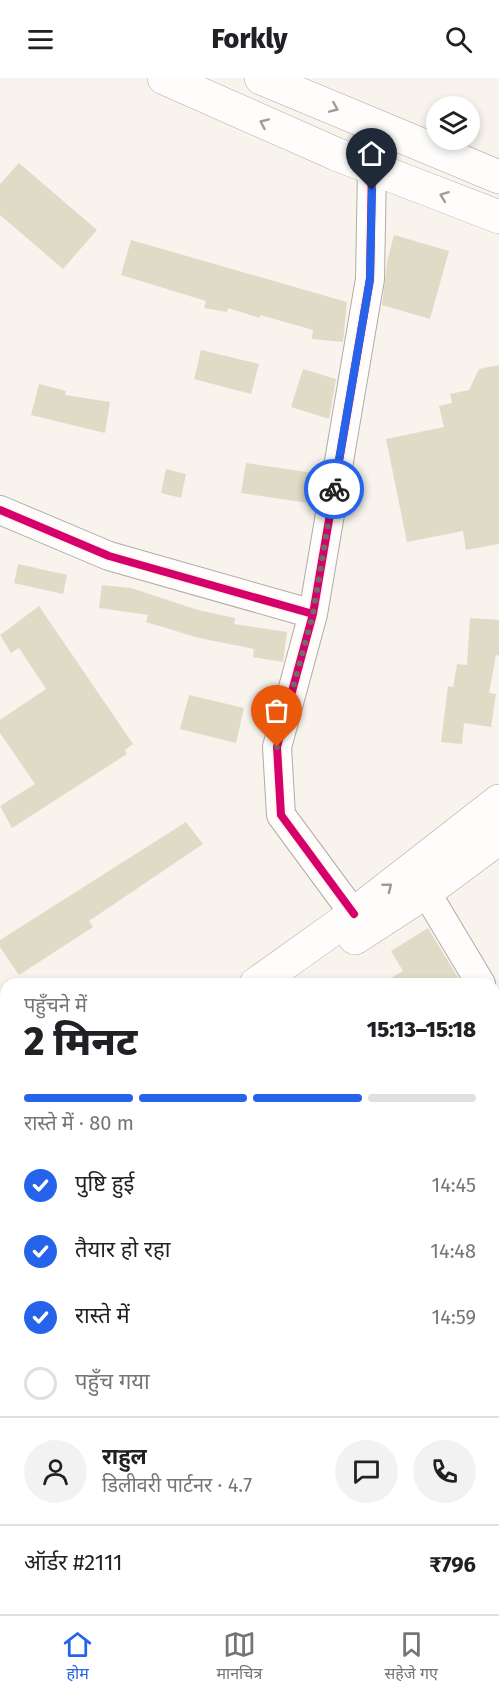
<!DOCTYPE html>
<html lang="hi">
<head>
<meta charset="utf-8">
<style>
  body { margin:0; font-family:"Fira Sans","Noto Sans Devanagari",sans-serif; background:#f2f2f2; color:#202124; height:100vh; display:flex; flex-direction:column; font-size:22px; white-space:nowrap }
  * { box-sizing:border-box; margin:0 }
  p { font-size:20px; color:#757577 }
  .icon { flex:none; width:33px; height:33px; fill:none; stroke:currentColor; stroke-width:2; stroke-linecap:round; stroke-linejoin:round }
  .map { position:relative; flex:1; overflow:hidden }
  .sheet { position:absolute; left:0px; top:900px; width:500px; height:636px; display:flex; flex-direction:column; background:#fff; border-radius:18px 18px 0 0; box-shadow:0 3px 9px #0003 }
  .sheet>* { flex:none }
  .controls { position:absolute; left:426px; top:18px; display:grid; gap:12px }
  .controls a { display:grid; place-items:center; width:54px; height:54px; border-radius:50%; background:#fff; box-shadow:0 3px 9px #0003; font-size:30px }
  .pin { position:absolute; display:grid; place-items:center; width:51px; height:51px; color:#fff; margin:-62px -26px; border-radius:50% 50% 50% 0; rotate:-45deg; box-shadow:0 0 6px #0007 }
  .pin .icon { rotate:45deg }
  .courier { position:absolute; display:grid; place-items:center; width:60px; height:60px; margin:-30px; border:4px solid #2563eb; border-radius:50%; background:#fff; color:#222; box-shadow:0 2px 8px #0007 }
  .head em { font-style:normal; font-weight:800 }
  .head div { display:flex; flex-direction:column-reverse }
  .head { display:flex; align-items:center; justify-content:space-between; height:102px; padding:0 24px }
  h1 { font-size:39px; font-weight:800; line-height:45px }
  .bar { display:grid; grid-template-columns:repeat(4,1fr); gap:9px 6px; align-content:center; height:72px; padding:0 24px }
  .bar i { height:8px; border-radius:4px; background:#e0e0e0 }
  .bar .on { background:#2563eb }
  .bar p { grid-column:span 4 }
  .line { display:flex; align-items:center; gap:15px; padding:0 24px; border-top:2px solid #e0e0e0 }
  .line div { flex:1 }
  .round { display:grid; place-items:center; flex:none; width:63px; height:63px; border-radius:32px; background:#f2f2f2 }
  ol { padding:0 24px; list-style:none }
  li { display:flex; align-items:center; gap:18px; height:66px }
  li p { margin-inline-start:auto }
  li .icon { padding:6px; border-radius:50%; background:#2563eb; color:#fff; stroke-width:4 }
  li:last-child { color:#757577 }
  li i { width:33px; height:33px; border:3px solid #e0e0e0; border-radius:50% }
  header { display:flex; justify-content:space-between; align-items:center; height:78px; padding:0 24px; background:#fff; font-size:27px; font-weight:800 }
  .tabs { display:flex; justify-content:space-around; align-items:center; height:84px; border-top:2px solid #e0e0e0; background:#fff; font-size:16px; color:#757577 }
  .tabs a { display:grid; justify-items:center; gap:3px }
  .tabs .on { color:#2563eb }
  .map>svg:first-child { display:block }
  .building { fill:#e0dbc7 }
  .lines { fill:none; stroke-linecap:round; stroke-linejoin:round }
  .street-casing { stroke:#b0aca6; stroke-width:30 }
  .secondary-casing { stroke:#b0aca6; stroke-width:34 }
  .street { stroke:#fefdfc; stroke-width:28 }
  .secondary { stroke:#fefdfc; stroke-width:33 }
  .cycleway-casing { stroke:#fdf3e8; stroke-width:11 }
  .cycleway { stroke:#d6006c; stroke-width:8 }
  .oneway { stroke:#9f9c99 }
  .done { stroke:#726d68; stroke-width:6; stroke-dasharray:0 10.8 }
  .route { stroke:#2563eb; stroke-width:8 }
</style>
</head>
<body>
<header><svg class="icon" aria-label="menu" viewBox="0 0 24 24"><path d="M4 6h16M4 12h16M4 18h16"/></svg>Forkly<svg class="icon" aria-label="search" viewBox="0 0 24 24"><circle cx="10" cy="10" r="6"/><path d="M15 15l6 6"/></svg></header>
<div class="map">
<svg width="499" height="1536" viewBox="0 0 499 1536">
  <rect width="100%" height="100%" fill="#f8f3ed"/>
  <path class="building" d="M19 85 97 152 63 191 0 137V106Z
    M394 157 449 173 430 241 382 227 387 184Z
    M131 162 347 224 343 264 312 261 313 252 260 237V240L228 230 227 234 204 230 206 223 121 197Z
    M201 272 259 286 251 316 194 301Z
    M499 287V466L466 472 463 453 407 464 386 361 444 349 439 328 452 325 450 316 469 312 479 291Z
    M303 291 336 301 329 341 291 329Z
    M39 306 66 313 65 317 110 324 105 355 31 337Z
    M246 385 320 396 315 426 241 415Z
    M166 391 186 396 181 420 161 415Z
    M18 486 67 497 63 516 14 505Z
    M102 507 131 510 198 532 235 540 234 546 287 554 283 584 253 579 254 571 199 560 146 544 148 537 99 530Z
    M39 528 133 666 125 672 127 676 12 750 0 728 35 706 0 655V642L46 611 19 570 11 575 0 557Z
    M470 540 499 542V578L496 577 489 615 496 616 491 649 464 645 462 666 441 664 448 608 453 609 457 586 467 587Z
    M189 617 244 630 236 665 180 651Z
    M186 744 203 766 89 843 93 849 19 897 0 869V862Z
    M428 850 460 903 454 906H381L403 893 391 873Z"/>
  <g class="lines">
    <defs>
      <path id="street" d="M0 432 109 478 313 536
        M426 814 481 906
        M354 836 281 737 277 669 313 536 370 201 372 90
        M494 928 499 937
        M494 1081 499 1078
        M494 1287 499 1300
        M494 1398 499 1396
        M408 1530 410 1536
        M186 1536 200 1530"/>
      <path id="secondary" d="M164 0 336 76 499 139
        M261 0 499 99
        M355 860 426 814 499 760
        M256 906 354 836 499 723
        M0 1110 6 1105"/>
    </defs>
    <use href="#street" class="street-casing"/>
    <use href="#secondary" class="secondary-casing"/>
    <use href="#street" class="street"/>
    <use href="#secondary" class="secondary"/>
    <defs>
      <path id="cycleway" d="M0 432 109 478 313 536
        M354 836 281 737 277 669 313 536 370 201 372 90"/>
    </defs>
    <use href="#cycleway" class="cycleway-casing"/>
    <use href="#cycleway" class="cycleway"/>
  </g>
  <defs><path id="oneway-chevron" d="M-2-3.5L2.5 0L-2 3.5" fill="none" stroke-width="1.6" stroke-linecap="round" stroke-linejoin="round" transform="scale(1.5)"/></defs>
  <g class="oneway">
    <use href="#oneway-chevron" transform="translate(334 30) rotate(23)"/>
    <use href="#oneway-chevron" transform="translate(264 45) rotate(-156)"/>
    <use href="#oneway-chevron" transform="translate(444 118) rotate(-159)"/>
    <use href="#oneway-chevron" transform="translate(388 809) rotate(-38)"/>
  </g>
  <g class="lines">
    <path class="done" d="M277 669 313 536 334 411"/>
    <path class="route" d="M334 411 370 201 372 112"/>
  </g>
</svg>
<div class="controls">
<a><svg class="icon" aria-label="layers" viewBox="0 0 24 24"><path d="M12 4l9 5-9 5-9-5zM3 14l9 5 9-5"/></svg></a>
</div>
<div class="pin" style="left:277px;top:669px;background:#ea580c"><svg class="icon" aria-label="bag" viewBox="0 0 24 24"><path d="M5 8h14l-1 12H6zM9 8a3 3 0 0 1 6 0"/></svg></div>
<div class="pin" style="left:372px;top:112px;background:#1f2937"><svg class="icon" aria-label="home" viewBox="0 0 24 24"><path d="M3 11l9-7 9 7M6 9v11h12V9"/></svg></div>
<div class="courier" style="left:334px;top:411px"><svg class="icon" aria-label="bike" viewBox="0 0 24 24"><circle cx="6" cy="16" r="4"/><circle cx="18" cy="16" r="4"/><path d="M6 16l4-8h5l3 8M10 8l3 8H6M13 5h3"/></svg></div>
<section class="sheet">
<div class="head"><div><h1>2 मिनट</h1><p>पहुँचने में</p></div><em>15:13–15:18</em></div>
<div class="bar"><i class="on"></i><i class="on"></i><i class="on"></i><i></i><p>रास्ते में · 80 m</p></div>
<ol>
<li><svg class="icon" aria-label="check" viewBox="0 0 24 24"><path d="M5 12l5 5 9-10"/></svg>पुष्टि हुई<p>14:45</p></li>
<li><svg class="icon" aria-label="check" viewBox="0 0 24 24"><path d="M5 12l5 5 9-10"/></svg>तैयार हो रहा<p>14:48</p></li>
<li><svg class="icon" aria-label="check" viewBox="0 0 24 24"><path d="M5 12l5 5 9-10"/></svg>रास्ते में<p>14:59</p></li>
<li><i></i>पहुँच गया</li>
</ol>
<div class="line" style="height:108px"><a class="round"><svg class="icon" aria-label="person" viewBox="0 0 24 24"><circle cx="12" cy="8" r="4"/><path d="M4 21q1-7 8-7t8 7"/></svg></a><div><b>राहुल</b><p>डिलीवरी पार्टनर · 4.7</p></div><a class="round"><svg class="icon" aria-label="chat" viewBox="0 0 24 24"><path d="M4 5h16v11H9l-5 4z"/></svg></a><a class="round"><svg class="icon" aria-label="phone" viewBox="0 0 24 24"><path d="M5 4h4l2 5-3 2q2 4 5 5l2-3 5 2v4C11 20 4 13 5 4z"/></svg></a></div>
<div class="line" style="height:78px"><div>ऑर्डर #2111</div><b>₹796</b></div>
</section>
</div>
<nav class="tabs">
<a class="on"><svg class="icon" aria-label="home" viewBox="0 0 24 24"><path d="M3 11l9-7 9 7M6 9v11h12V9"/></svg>होम</a>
<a><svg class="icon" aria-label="map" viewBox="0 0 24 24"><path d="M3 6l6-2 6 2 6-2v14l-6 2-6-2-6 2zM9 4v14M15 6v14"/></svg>मानचित्र</a>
<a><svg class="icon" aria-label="saved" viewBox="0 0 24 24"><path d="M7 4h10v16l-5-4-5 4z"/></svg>सहेजे गए</a>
</nav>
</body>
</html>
